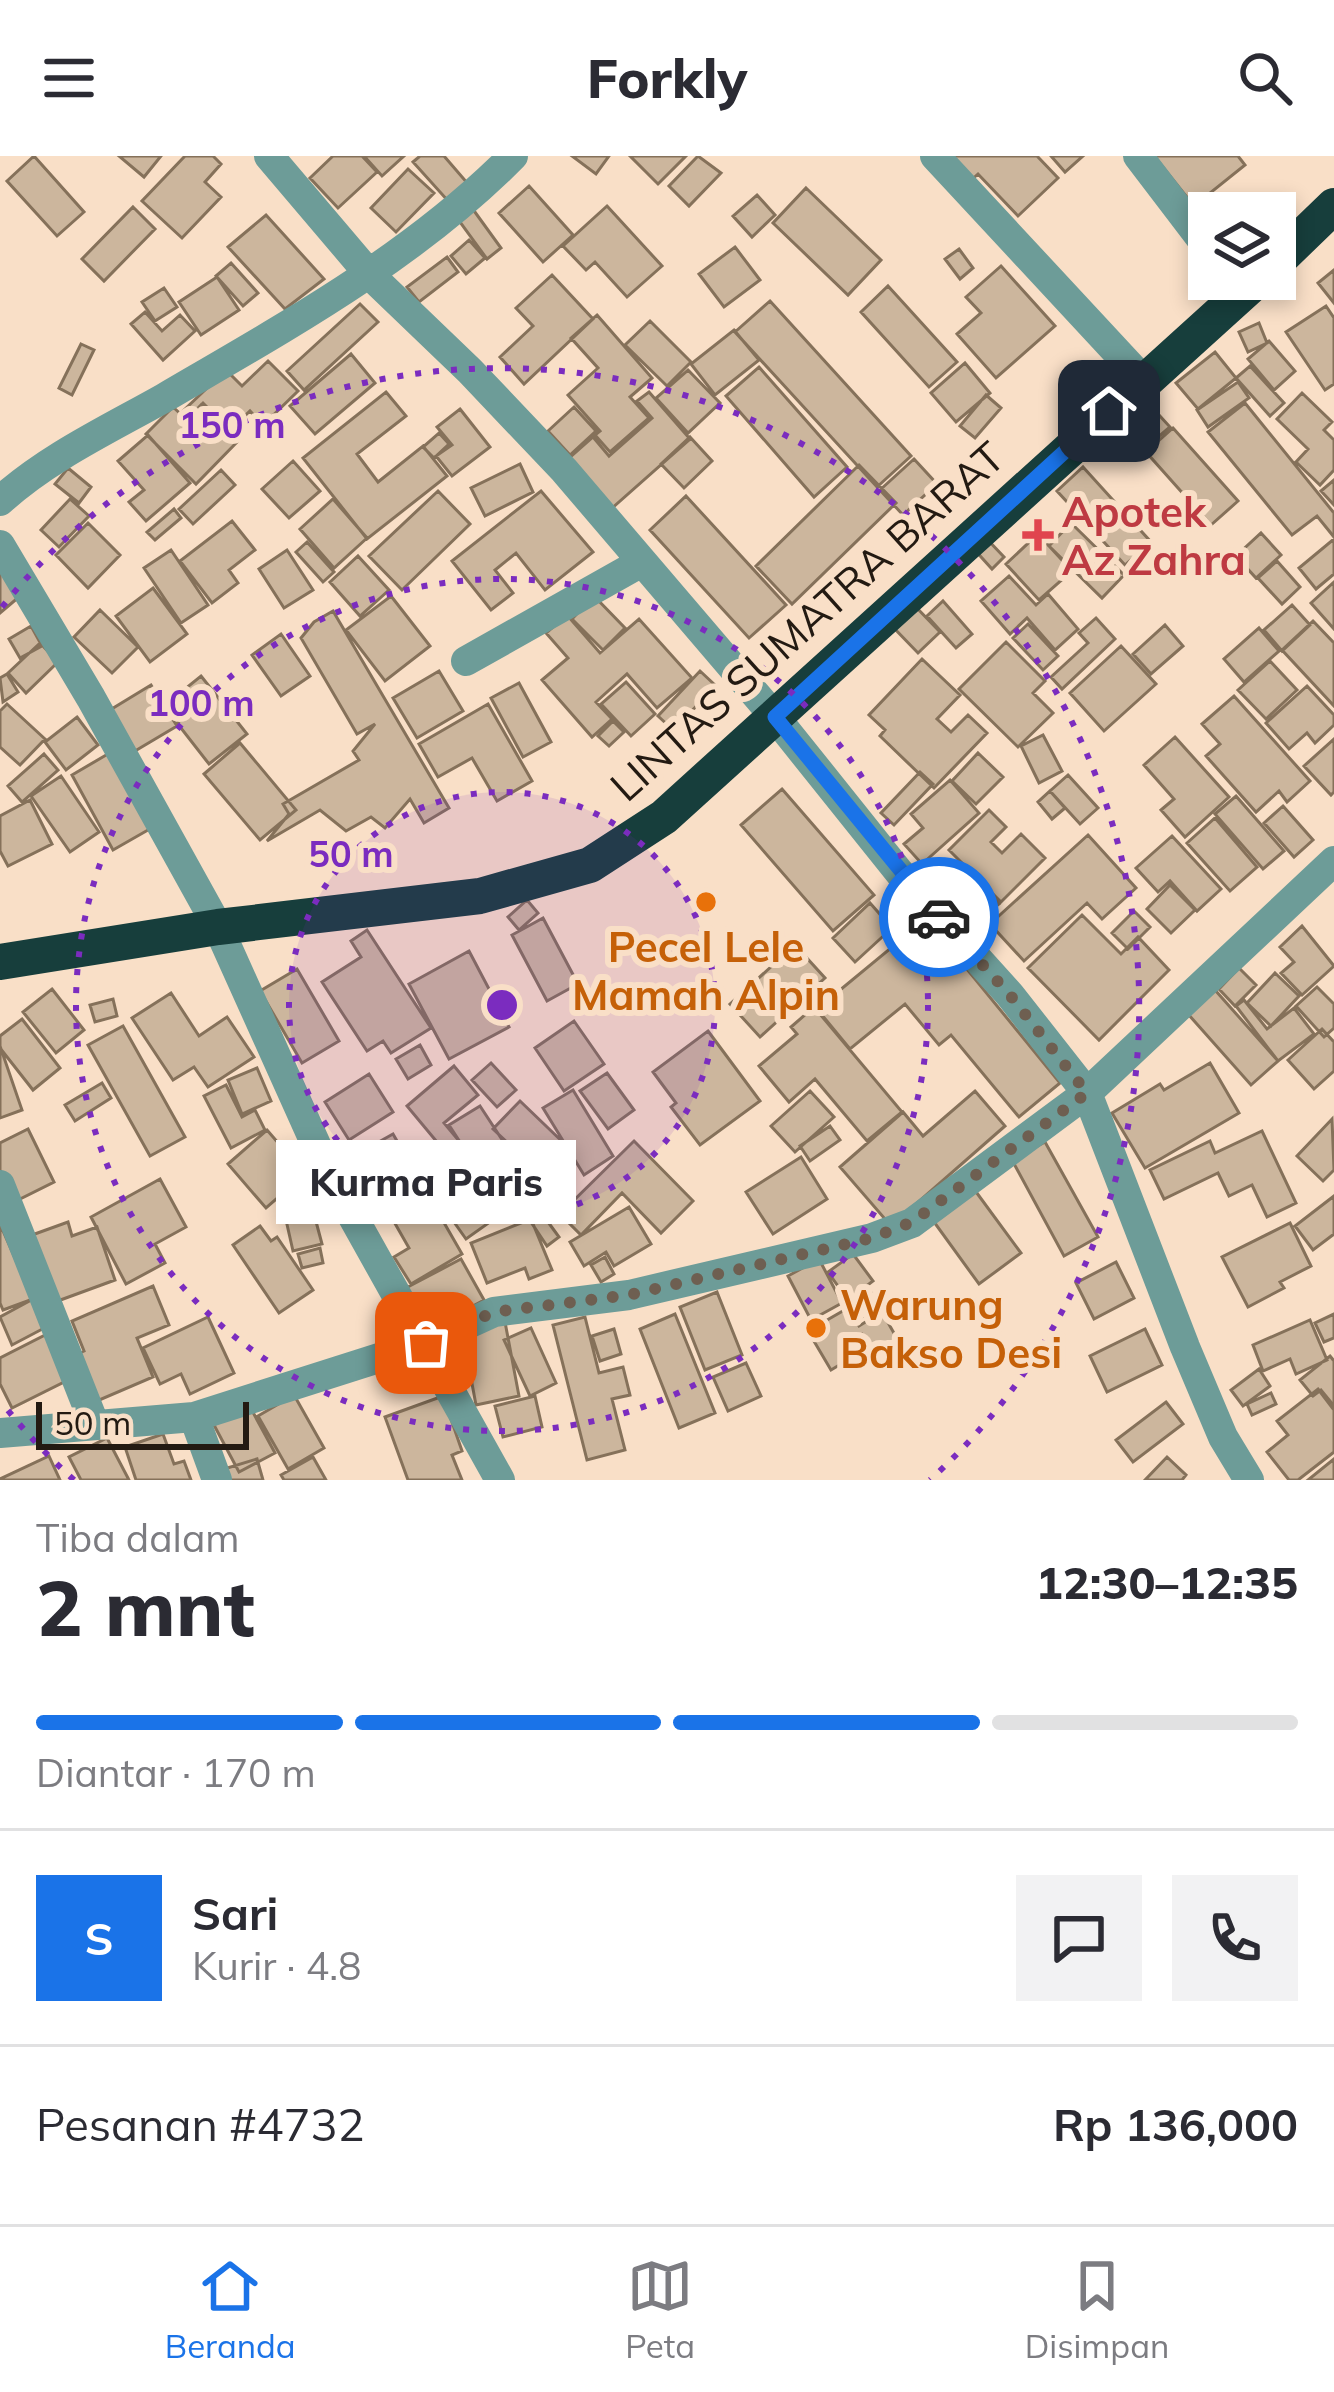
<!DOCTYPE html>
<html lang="id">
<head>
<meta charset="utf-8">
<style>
  body { margin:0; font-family:Mulish,sans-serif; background:#f2f2f3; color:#2b2b33; height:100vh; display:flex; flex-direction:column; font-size:45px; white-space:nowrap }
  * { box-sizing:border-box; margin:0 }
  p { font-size:39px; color:#7c7c81 }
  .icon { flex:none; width:66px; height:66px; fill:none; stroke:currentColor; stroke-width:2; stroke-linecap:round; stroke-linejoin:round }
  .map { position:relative; height:1324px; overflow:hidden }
  .drawer { display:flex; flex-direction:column; background:#fff; flex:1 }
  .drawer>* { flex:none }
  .tools { position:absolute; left:1188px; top:36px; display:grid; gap:24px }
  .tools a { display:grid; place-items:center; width:108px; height:108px; border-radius:0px; background:#fff; box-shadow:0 6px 18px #0003; font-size:60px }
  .scale { position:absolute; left:36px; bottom:30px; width:213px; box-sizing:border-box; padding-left:12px; border:6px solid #231a12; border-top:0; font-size:33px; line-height:42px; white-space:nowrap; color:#231a12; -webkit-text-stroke:9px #f9dfc7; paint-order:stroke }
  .pin { position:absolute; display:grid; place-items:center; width:102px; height:102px; color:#fff; margin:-51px; border-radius:24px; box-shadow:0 6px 18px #0006 }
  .courier { position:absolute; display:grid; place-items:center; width:120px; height:120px; margin:-60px; border:9px solid #1a73e8; border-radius:50%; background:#fff; color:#222; box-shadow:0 3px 15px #0007 }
  .bubble { position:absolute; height:84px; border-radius:0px; background:#fff; box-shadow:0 6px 18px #0003; font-size:39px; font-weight:800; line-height:84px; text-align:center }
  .summary em { font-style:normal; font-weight:800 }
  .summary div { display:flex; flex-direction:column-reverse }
  .summary { display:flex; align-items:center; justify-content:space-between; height:204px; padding:0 36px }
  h1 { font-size:78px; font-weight:800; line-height:90px }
  .bar { display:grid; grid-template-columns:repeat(4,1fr); gap:18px 12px; align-content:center; height:144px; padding:0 36px }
  .bar i { height:15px; border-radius:9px; background:#e1e1e2 }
  .bar .on { background:#1a73e8 }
  .bar p { grid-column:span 4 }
  .line { display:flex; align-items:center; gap:30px; padding:0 36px; border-top:3px solid #e1e1e2 }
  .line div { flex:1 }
  .round { display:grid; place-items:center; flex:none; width:126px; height:126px; border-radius:0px; background:#f2f2f3 }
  header { display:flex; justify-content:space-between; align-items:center; height:156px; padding:0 36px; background:#fff; font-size:54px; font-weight:800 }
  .dock { display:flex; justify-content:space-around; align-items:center; height:168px; border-top:3px solid #e1e1e2; background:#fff; font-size:33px; color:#7c7c81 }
  .dock a { display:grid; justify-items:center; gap:6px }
  .dock .on { color:#1a73e8 }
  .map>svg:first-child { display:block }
  .building { fill:#ccb69d; stroke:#85715a; stroke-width:3 }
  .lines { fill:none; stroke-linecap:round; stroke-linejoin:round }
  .minor { stroke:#6d9c98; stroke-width:30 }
  .highway { stroke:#173e3c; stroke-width:36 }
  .done { stroke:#6e5f51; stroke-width:12; stroke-dasharray:0 21.6 }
  .route { stroke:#1a73e8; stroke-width:15 }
  .ring { fill:none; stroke:#7b2cbf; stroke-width:6; stroke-dasharray:6 12 }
  .health-dot { fill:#e0444e; stroke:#f9dfc7; stroke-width:4.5 }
  .food-dot { fill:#e8710a; stroke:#f9dfc7; stroke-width:4.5 }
  .labels { text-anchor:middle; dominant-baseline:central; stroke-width:12; stroke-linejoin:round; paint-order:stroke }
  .health-label { font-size:42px; font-weight:bold; fill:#be3a42; stroke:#f9dfc7; text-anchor:start }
  .street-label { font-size:42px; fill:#231a12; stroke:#f9dfc7 }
  .food-label { font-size:42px; font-weight:bold; fill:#c56008; stroke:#f9dfc7 }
  .centre { fill:#7b2cbf; stroke:#f9dfc7; stroke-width:6 }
  .ring-label { font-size:36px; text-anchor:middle; font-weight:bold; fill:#7b2cbf; stroke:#f9dfc7; stroke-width:12; stroke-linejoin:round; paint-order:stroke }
</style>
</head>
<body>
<header><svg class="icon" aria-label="menu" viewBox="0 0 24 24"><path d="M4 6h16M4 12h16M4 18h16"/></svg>Forkly<svg class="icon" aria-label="search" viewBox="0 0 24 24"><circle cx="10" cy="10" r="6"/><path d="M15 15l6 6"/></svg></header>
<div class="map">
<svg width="1334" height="1324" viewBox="0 0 1334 1324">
  <rect width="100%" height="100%" fill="#f9dfc7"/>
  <path class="building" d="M34 0 84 56 57 80 7 25Z
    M119 0H161L144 21Z
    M185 0H213L221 8 205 26 221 41 182 82 142 45Z
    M333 0H362L377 16 338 52 310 22Z
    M364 0H404L382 20Z
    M420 0H444L469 29 449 46 413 6Z
    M572 0H609L596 18Z
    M630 0H686L658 28Z
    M698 0 721 17 689 50 669 30Z
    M950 0H1037L1058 22 1018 60 978 18 968 27Z
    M1051 0H1083L1065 16Z
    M1154 0H1238L1245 9 1194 50Z
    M408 13 434 37 396 76 371 52Z
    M529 30 573 79 543 106 499 57Z
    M806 32 881 104 848 139 773 67Z
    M757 39 775 59 752 81 733 60Z
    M607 50 662 110 627 141 595 106 586 114 563 90Z
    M133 51 155 73 104 125 82 103Z
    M472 52 501 92 487 103 457 62Z
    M266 59 324 123 285 153 228 91Z
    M469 84 485 102 466 118 451 100Z
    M735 91 760 124 724 151 699 118Z
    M959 93 973 112 960 123 945 103Z
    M447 101 458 116 419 146 407 131Z
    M231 107 258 137 243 150 216 120Z
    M1001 110 1055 170 996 222 957 178 981 157 966 141Z
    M1334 114V147L1318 127Z
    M552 119 593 163 524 228 500 201 533 170 516 152Z
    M217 121 239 154 201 179 179 146Z
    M888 130 957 206 929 231 861 156Z
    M164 132 177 151 155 165 142 146Z
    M770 145 911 300 877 331 735 176Z
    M360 148 378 166 304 234 287 215Z
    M1326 150 1334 162V228L1325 234 1286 176Z
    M145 156 162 175 180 159 195 175 163 204 131 168Z
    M597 159 652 222 630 241 649 262 610 296 595 279 600 275 568 239 598 212 571 182Z
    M650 165 691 206 667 230 625 189Z
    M1259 167 1267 187 1248 196 1239 176Z
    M734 174 759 204 715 239 691 208Z
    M1269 185 1295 215 1274 234 1248 203Z
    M81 188 94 194 72 239 59 232Z
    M1215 196 1236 222 1198 253 1176 227Z
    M351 198 375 227 315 278 290 250Z
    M268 205 298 235 263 269 250 255 230 274 203 247 189 261 183 255 226 214 242 230Z
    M965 207 990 237 956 266 931 237Z
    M1250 210 1284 247 1270 260 1236 222Z
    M759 211 847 311 814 341 726 240Z
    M688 214 720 247 688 277 656 242Z
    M1238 226 1249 242 1208 271 1197 254Z
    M386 236 406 260 357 298 378 326 423 290 447 320 367 383 303 302Z
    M649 236 690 283 611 353 567 304 593 281 609 300 652 262 637 245Z
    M1302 237 1332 266 1324 274 1334 284V314L1320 329 1296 306 1308 293 1277 263Z
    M986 239 1001 252 975 282 960 270Z
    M1245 247 1334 357V381L1317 360 1292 379 1208 276Z
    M201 249 238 285 196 328 146 278 173 251 187 264Z
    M574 251 596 275 570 299 548 275Z
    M460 253 490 291 452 320 436 300 452 289 437 271Z
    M1159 259 1170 271 1144 293 1133 282Z
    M1173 272 1238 345 1211 369 1146 296Z
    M439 277 449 288 434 302 423 291Z
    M148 279 190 327 146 365 129 346 144 334 118 305Z
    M690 281 712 305 684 332 661 308Z
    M914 303 937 328 903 359 880 334Z
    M293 305 320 335 289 362 262 333Z
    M520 308 533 336 485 360 471 332Z
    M859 309 896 347 792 448 756 410Z
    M1083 311 1151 386 1125 409 1057 335Z
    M68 312 91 331 79 347 55 328Z
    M221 314 235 329 193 368 179 353Z
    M1334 324V349L1321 335Z
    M438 335 470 368 402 434 369 400Z
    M541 335 593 396 545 434 516 397 495 414 513 437 491 454 452 405Z
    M686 340 786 449 749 482 650 374Z
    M70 343 89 360 59 391 41 374Z
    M333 343 367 382 334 412 300 373Z
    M174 353 181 362 155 384 147 376Z
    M232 365 255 394 229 414 238 427 212 447 180 405Z
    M88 367 120 399 88 432 56 399Z
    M1071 367 1124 419 1102 442 1049 390Z
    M1261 377 1281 399 1256 422 1236 400Z
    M1038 378 1072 415 1039 444 1006 408Z
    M985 381 1004 401 992 413 973 392Z
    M1334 383V418L1316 433 1299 412Z
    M307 386 334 416 323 426 296 396Z
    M171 394 208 449 181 467 144 412Z
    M287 394 313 434 284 452 259 413Z
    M358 400 389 434 360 460 330 426Z
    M0 405 26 435 0 457Z
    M1277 405 1300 431 1282 448 1258 422Z
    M1009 420 1036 449 1048 438 1078 473 1055 494 1027 462 1010 478 981 445Z
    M1334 426V473L1311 447Z
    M153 432 187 478 150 506 116 460Z
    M391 440 430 490 385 525 346 474Z
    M594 440 625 472 603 494 572 463Z
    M943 445 972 478 956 492 927 460Z
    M914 449 940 476 918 497 892 470Z
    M1292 449 1310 469 1282 495 1264 474Z
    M100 454 138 491 112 517 74 481Z
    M333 455 449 652 424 667 410 643 385 672 371 661 346 675 320 654 267 685 289 658 283 648 359 604 353 595 375 568 357 578 301 482 314 466Z
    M567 459 600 497 639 463 692 522 657 552 627 518 596 546 612 563 592 581 542 524 568 502 546 477Z
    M1096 462 1115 483 1062 533 1051 521 1088 487 1079 477Z
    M1313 465 1334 487V550L1282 494Z
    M1028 468 1058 500 1043 514 1013 482Z
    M1165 469 1183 490 1151 518 1133 498Z
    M31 470 42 490 20 502 9 483Z
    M1259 472 1279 495 1244 526 1224 503Z
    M281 478 310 520 281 540 252 499Z
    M1006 486 1045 525 1033 537 1053 557 1018 591 959 533Z
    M40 487 58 506 26 537 8 517Z
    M1121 490 1156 528 1104 575 1070 537Z
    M922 503 960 539 937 563 951 576 968 559 987 577 934 632 880 580 885 574 869 559Z
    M1270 505 1297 534 1266 563 1238 534Z
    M439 515 463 555 417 582 393 542Z
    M700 515 716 530 673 574 658 560Z
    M7 518 18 536 3 546 0 522Z
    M201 520 247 578 209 608 177 567 188 558 175 541Z
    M626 526 655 558 631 580 601 548Z
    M519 527 551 586 523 601 491 542Z
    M151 529 177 570 135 595 110 554Z
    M1307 530 1334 559V569L1315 587 1307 577 1289 593 1266 567Z
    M1234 540 1310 625 1287 646 1279 635 1256 656 1206 600 1220 588 1202 568Z
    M7 548 45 583 20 609 0 591V555Z
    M488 548 532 625 497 645 472 602 438 621 419 588Z
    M77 561 98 589 66 614 45 586Z
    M613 565 624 576 609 590 598 580Z
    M1043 579 1062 615 1039 627 1021 590Z
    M1175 581 1229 641 1185 681 1161 654 1174 643 1144 609Z
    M1334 583V636L1331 639 1304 610Z
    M240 587 296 654 260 684 204 618Z
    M113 595 155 670 113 694 72 619Z
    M978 597 1003 621 976 648 952 625Z
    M44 598 58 614 22 646 8 630Z
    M920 616 933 628 894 669 881 657Z
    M1068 619 1098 652 1080 668 1050 635Z
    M61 620 99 676 70 696 31 640Z
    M950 624 979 657 922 708 904 688 923 672 911 658Z
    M782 633 874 739 833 775 741 669Z
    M1050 635 1065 652 1052 663 1038 646Z
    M1236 640 1284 695 1263 713 1215 658Z
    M30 644 52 688 8 710 0 695V660Z
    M1283 650 1313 684 1294 701 1264 667Z
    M989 654 1006 671 991 686 1002 697 1021 678 1045 702 1001 746 949 694Z
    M1215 662 1257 711 1230 735 1187 687Z
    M1088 679 1136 732 1102 763 1087 747 1024 805 990 768Z
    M1172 680 1221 733 1197 755 1170 725 1158 736 1136 712Z
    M985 729 999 748 986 758 972 738Z
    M1170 729 1195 754 1171 777 1147 753Z
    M527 744 538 757 519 774 508 761Z
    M870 747 892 772 855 806 833 782Z
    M1134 755 1150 771 1128 793 1112 777Z
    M1082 759 1121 798 1138 781 1169 814 1099 884 1028 812Z
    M543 762 578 828 547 845 512 779Z
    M926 763 1060 927 1019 961 951 879 939 889 905 848 850 893 817 853Z
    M1302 770 1334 810 1302 839 1281 817 1294 806 1280 791Z
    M367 774 431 872 391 897 383 885 367 895 322 826 361 801 351 785Z
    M795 789 825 822 760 881 730 848Z
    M469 795 509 871 449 903 409 828Z
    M1239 812 1256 829 1235 850 1219 833Z
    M297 813 339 885 302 907 260 835Z
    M1275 817 1299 840 1271 870 1247 847Z
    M1317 831 1334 848V872L1324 881 1296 850Z
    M52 833 84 874 56 897 23 856Z
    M1215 834 1278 905 1251 929 1188 858Z
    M171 837 199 880 227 861 254 901 208 931 194 911 173 924 132 862Z
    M113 843 117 860 95 866 90 849Z
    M1244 844 1267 873 1294 852 1314 878 1278 905 1236 850Z
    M814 851 902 956 867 985 815 923 789 946 759 910 797 878 791 871Z
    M22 863 60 912 33 934 0 892V880Z
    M574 865 604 908 564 935 535 892Z
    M123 870 185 981 150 1000 88 889Z
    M1322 873 1334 886V915L1314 933 1288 904Z
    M708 875 760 945 700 989 671 951 676 947 653 916Z
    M420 889 431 909 408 923 396 903Z
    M0 890 22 954 0 962Z
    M491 907 516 934 497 951 472 924Z
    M1210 907 1239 957 1145 1012 1112 957 1160 928 1164 934Z
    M454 910 478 939 444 967 475 1004 462 1016 407 950Z
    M257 912 271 945 242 958 228 924Z
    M607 917 634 954 608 973 580 935Z
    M369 918 393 956 349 984 325 946Z
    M102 927 111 942 75 965 65 949Z
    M226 929 242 961 255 954 265 974 231 992 204 940Z
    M573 934 613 1000 584 1019 543 952Z
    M810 935 834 961 795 996 771 970Z
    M975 935 1005 970 891 1070 840 1011 903 956 923 980Z
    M520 945 572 995 546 1023 493 973Z
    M480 950 543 1046 512 1066 449 969Z
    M1332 963 1334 1014 1323 1025 1297 1000Z
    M830 970 840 984 810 1005 800 990Z
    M28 973 54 1026 16 1045 0 1014V987Z
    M267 974 305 1018 266 1052 228 1008Z
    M1262 975 1296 1047 1267 1061 1252 1029 1229 1040 1218 1017 1164 1043 1150 1014 1210 985 1215 997Z
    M393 978 462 1098 411 1128 394 1101 409 1092 381 1043 369 1051 343 1006Z
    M634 985 693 1045 661 1077 622 1037 581 1079 560 1058Z
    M1045 986 1098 1081 1064 1100 1012 1004Z
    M801 1001 827 1043 773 1078 746 1036Z
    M480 1022 504 1056 466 1083 442 1049Z
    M160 1023 186 1071 155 1088 165 1107 126 1128 91 1061Z
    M971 1029 1021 1097 979 1128 929 1059Z
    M1334 1040V1078L1313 1094 1295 1070Z
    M629 1051 651 1088 614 1110 606 1096 584 1110 570 1086Z
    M540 1055 559 1081 547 1090 529 1063Z
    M314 1058 322 1088 293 1095 286 1064Z
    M531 1063 552 1114 529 1123 525 1112 487 1127 471 1087Z
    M68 1066 72 1080 97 1071 115 1124 55 1146 32 1079Z
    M1290 1067 1311 1110 1280 1126 1284 1132 1248 1151 1222 1101Z
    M0 1068 33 1143 3 1154 0 1147Z
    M260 1070 271 1085 277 1081 313 1134 279 1157 233 1089Z
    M320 1092 323 1107 302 1112 298 1098Z
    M853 1098 873 1125 848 1144 828 1116Z
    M605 1101 614 1118 601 1126 591 1109Z
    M461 1103 484 1144 427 1175 404 1133Z
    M819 1103 842 1147 811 1164 788 1120Z
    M1116 1106 1134 1142 1094 1163 1076 1127Z
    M153 1130 169 1169 137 1182 153 1221 90 1248 70 1201 84 1195 72 1165Z
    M869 1134 879 1147 859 1163 849 1150Z
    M717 1136 742 1199 705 1214 680 1151Z
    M35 1142 50 1169 12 1189 0 1161Z
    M848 1152 859 1170 882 1156 899 1186 874 1200 862 1178 848 1186 856 1199 831 1214 808 1175Z
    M675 1158 715 1257 679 1272 640 1173Z
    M1334 1158V1182L1324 1186 1315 1167Z
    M208 1161 234 1217 190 1238 181 1218 160 1228 143 1192Z
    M585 1161 599 1217 623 1211 630 1239 612 1243 625 1294 587 1304 553 1169Z
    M1310 1164 1327 1204 1296 1218 1290 1203 1263 1215 1253 1189Z
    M505 1166 519 1240 476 1249 462 1174Z
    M531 1172 556 1227 530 1240 504 1184Z
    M614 1173 621 1198 600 1205 592 1180Z
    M1145 1173 1162 1209 1107 1236 1090 1200Z
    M51 1176 74 1221 12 1252 0 1228V1202Z
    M1330 1200 1334 1205V1250L1321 1234 1313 1240 1300 1224Z
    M746 1207 761 1240 728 1255 713 1221Z
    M1259 1213 1270 1230 1243 1250 1231 1234Z
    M1318 1233 1334 1254V1296L1298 1324H1289L1267 1296 1288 1279 1277 1265Z
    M1271 1237 1276 1248 1252 1259 1247 1248Z
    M294 1239 324 1292 288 1313 258 1260Z
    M443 1240 462 1295 452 1299 462 1324H408L385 1261Z
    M535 1240 542 1271 503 1281 495 1250Z
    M1166 1246 1183 1268 1133 1306 1116 1284Z
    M249 1249 275 1297 239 1316 214 1269Z
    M163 1278 174 1308 184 1305 191 1324H136L125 1291Z
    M107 1282 129 1324H81L69 1301Z
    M49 1300 60 1324H0V1323Z
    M313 1301 326 1324H284L281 1319Z
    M1167 1301 1186 1319 1182 1324H1145Z
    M257 1303 263 1324H227L224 1313Z
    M1334 1303V1324H1308Z"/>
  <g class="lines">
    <path class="minor" d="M269 0 370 119 470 215 564 314 775 561 899 716 1010 839 1087 937 1185 1191 1223 1281 1249 1324
      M935 0 1143 224
      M1138 0 1209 93
      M0 345C47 302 109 273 164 242 287 170 413 101 513 0
      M0 389 91 542 218 771 330 1020 500 1324
      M466 505 642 406
      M0 1029 94 1267
      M194 1261 217 1324
      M0 1277 194 1261 426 1187 494 1156 629 1139 872 1082 912 1067 1087 937 1334 705"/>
    <path class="highway" d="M1275 107 1334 50
      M0 806 218 771 480 740 590 709 664 661 1258 123"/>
  </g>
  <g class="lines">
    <path class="done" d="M426 1187 494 1156 629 1139 872 1082 912 1066 1087 937 1010 839 939 761"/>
    <path class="route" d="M939 761 775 561 1109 255"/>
  </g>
  <circle cx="502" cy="849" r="213" fill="#7b2cbf" fill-opacity=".12"/>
  <g class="ring">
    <circle cx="502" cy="849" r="213"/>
    <circle cx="502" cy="849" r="426"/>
    <path d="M74 1324A639 639 0 0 1 2 1247M2 451A639 639 0 1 1 930 1324"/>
  </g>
  <path class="health-dot" d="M1032 361h12v12h12v12h-12v12h-12v-12h-12v-12h12z"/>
  <g class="food-dot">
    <circle cx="706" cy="746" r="12"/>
    <circle cx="816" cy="1172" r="12"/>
  </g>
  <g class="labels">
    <g class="health-label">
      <text x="1062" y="355">Apotek<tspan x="1062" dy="48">Az Zahra</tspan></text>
    </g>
    <g class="street-label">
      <text transform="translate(807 465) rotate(-42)">LINTAS SUMATRA BARAT</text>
    </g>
    <g class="food-label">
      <text x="706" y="790">Pecel Lele<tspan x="706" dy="48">Mamah Alpin</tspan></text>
      <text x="840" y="1148" text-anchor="start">Warung<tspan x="840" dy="48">Bakso Desi</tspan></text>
    </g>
  </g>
  <circle cx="502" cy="849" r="18" class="centre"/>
  <g class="ring-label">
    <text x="232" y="282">150 m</text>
    <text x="201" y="560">100 m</text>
    <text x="351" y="711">50 m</text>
  </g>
</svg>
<div class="tools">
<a><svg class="icon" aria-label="layers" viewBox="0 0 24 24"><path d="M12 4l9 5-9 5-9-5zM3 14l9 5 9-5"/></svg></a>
</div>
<div class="scale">50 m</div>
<div class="pin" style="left:426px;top:1187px;background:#ea580c"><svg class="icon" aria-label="bag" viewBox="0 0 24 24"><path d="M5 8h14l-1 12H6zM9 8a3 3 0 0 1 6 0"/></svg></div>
<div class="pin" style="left:1109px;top:255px;background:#1f2937"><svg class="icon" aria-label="home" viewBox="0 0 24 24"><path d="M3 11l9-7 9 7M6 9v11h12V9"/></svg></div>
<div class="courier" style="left:939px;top:761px"><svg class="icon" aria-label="car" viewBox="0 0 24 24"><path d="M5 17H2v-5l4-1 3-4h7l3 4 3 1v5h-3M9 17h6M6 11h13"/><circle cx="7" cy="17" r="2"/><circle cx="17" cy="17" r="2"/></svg></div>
<div class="bubble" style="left:276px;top:984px;width:300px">Kurma Paris</div>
</div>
<section class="drawer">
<div class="summary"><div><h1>2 mnt</h1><p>Tiba dalam</p></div><em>12:30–12:35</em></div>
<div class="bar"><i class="on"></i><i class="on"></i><i class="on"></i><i></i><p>Diantar · 170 m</p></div>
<div class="line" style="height:216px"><b class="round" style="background:#1a73e8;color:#fff">S</b><div><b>Sari</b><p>Kurir · 4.8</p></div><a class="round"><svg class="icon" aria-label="chat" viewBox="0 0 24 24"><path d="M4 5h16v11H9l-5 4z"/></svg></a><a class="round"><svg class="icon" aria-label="phone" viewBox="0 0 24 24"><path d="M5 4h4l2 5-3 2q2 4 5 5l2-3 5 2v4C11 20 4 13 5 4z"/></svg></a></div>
<div class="line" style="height:156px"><div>Pesanan #4732</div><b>Rp 136,000</b></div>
</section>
<nav class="dock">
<a class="on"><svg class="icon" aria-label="home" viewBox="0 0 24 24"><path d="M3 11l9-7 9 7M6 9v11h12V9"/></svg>Beranda</a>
<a><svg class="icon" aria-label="map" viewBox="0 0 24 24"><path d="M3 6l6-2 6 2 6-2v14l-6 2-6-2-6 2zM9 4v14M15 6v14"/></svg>Peta</a>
<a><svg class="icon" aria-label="saved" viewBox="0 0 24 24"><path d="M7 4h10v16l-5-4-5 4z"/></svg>Disimpan</a>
</nav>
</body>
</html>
